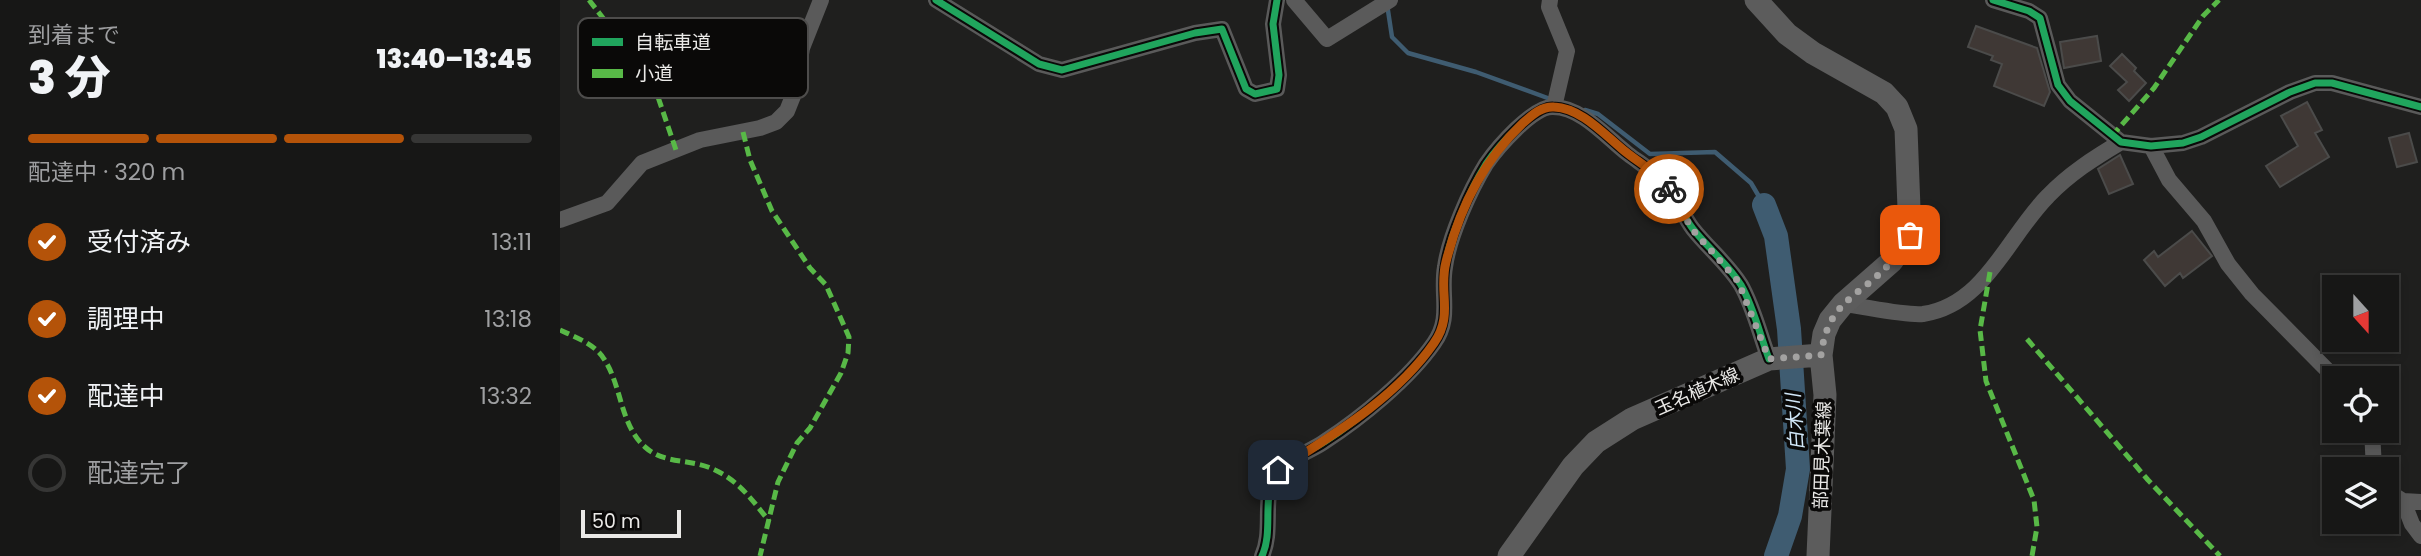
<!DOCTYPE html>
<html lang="ja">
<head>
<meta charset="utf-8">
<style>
  body { margin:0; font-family:Poppins,"Noto Sans JP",sans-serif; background:#20201f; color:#f1f3f6; height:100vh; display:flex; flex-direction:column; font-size:26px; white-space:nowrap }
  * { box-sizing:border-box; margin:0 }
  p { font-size:23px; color:#9e9fa1 }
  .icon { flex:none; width:38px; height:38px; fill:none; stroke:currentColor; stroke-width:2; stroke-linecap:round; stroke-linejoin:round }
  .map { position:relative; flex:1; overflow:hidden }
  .drawer { display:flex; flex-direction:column; background:#171716; width:560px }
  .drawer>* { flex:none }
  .needle { width:46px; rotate:159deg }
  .buttons { position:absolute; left:1762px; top:275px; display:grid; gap:14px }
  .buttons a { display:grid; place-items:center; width:77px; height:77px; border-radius:0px; background:#171716; box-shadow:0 4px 10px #0003,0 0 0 2px #363635; font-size:35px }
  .scale { position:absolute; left:21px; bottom:18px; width:100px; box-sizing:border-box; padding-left:7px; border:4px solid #eae9e7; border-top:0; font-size:19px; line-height:24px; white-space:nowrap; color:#eae9e7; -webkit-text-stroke:5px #0a0908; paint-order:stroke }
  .pin { position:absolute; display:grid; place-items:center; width:60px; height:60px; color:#fff; margin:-30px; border-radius:14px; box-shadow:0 4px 10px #0006 }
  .courier { position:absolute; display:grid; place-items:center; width:70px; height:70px; margin:-35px; border:5px solid #b45309; border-radius:50%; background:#fff; color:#222; box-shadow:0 2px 9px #0007 }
  .overview em { font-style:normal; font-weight:800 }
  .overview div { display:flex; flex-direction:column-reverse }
  .overview { display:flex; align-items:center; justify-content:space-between; height:119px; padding:0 28px }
  h1 { font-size:46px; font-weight:800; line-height:52px }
  .bar { display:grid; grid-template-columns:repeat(4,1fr); gap:10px 7px; align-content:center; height:84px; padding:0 28px }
  .bar i { height:9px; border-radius:5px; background:#363635 }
  .bar .active { background:#b45309 }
  .bar p { grid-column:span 4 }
  ol { padding:0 28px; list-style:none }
  li { display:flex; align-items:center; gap:21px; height:77px }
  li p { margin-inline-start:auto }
  li .icon { padding:7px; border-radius:50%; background:#b45309; color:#fff; stroke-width:4 }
  li:last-child { color:#9e9fa1 }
  li i { width:38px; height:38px; border:4px solid #363635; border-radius:50% }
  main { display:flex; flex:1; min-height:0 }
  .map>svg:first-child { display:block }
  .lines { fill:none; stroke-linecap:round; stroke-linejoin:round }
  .stream { stroke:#3f5c71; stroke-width:4.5 }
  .river { stroke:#3f5c71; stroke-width:24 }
  .building { fill:#3f3835; stroke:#4b4b4a; stroke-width:2 }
  .street { stroke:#5a5a5a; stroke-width:16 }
  .secondary { stroke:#5c5c5c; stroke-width:23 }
  .quiet { stroke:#58b947; stroke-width:5; stroke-dasharray:10 5; stroke-linecap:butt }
  .cycleway-casing { stroke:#0a0908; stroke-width:11 }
  .cycleway { stroke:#20a55d; stroke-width:7 }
  .done { stroke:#a3a2a1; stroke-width:7; stroke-dasharray:0 12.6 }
  .route { stroke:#b45309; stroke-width:9 }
  .labels { text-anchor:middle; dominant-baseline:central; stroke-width:7; stroke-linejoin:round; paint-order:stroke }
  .street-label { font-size:18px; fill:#eae9e7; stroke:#0a0908 }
  .water-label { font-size:19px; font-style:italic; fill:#d2e8f9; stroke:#0a0908 }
  .key { fill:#0a0908; stroke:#4d4c4b; stroke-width:2 }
  .key-label { font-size:19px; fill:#eae9e7 }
</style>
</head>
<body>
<main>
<section class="drawer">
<div class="overview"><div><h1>3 分</h1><p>到着まで</p></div><em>13:40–13:45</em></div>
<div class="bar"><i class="active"></i><i class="active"></i><i class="active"></i><i></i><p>配達中 · 320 m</p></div>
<ol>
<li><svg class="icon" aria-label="check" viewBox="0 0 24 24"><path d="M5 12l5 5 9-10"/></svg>受付済み<p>13:11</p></li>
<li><svg class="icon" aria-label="check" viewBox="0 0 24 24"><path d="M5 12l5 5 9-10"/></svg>調理中<p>13:18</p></li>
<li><svg class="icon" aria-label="check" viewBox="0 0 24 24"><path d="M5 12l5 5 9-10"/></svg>配達中<p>13:32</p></li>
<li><i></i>配達完了</li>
</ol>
</section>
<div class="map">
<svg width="1861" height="556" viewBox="0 0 1861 556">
  <rect width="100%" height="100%" fill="#1f1f1e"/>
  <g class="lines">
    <path class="stream" d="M827 4 832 37 848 53 916 72 993 100
      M1025 110 1038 114 1090 154 1155 152 1191 183 1204 205"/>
    <path class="river" d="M1204 205 1216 236 1229 329 1238 469 1230 516 1216 556"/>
  </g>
  <path class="building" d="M1416 26 1477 48 1490 92 1484 106 1434 86 1442 64 1431 60 1433 56 1408 47Z
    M1537 36 1541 61 1504 68 1500 42Z
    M1562 54 1576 68 1574 71 1586 83 1569 101 1558 90 1567 82 1550 66Z
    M1747 102 1762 130 1755 133 1769 157 1720 187 1706 166 1738 146 1721 116Z
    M1849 133 1857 162 1837 167 1829 138Z
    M1560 155 1573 184 1549 194 1538 169Z
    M1632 231 1652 256 1623 278 1620 273 1605 286 1584 260 1594 251 1598 257Z"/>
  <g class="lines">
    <path class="street" d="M376 0 479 64 502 70 635 33 662 29 686 89 695 94 717 89 719 75 713 24 717 0
      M734 0 767 39 830 0
      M990 0 989 7 1007 51 994 107
      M1433 0 1469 11 1480 18 1498 85 1510 101 1561 142 1591 146 1623 143 1641 137 1730 92 1755 83H1772L1861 107
      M1591 146 1609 180 1644 221 1668 264 1692 294 1775 378
      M0 220 47 203 82 163 140 140 200 128 216 122 227 111 235 91 242 48 261 0
      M1283 304C1303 306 1345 316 1363 314 1425 305 1448 236 1488 196 1509 174 1534 158 1561 142
      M1812 430 1814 469
      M1827 491 1843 501 1861 502
      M1843 501 1852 524 1861 536
      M702 556C714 530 701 499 716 474 725 459 750 452 764 442 801 418 849 379 874 343 892 318 880 295 885 267 889 237 910 190 926 164 937 148 973 106 993 107 1022 107 1047 138 1068 154 1081 164 1094 171 1105 184 1117 197 1122 215 1133 229 1148 248 1168 264 1181 285 1194 308 1200 335 1209 359"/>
    <path class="secondary" d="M1196 0 1227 34 1253 53 1324 93 1337 107 1346 129 1350 235 1332 261 1283 304 1270 320 1264 334 1261 355 1265 395 1258 556
      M949 556 1013 466 1036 442 1072 419 1209 359 1261 355"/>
    <path class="quiet" d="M29 0 78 63 98 97 116 150
      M183 132 190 160 212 211 250 268 266 285 289 337 288 353 281 373 250 428 237 443 218 482 200 556
      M1552 136 1594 88 1643 16 1659 0
      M1430 272 1420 330 1426 381 1474 500 1477 527 1472 556
      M0 330C15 337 35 344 44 359 62 386 60 425 85 447 105 465 131 458 155 470 179 481 193 501 209 521
      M1467 339 1588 480 1660 556"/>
    <defs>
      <path id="cycleway" d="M376 0 479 64 502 70 635 33 662 29 686 89 695 94 717 89 719 75 713 24 717 0
        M1433 0 1469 11 1480 18 1498 85 1510 101 1561 142 1591 146 1623 143 1641 137 1730 92 1755 83H1772L1861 107
        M702 556C714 530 701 499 716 474 725 459 750 452 764 442 801 418 849 379 874 343 892 318 880 295 885 267 889 237 910 190 926 164 937 148 973 106 993 107 1022 107 1047 138 1068 154 1081 164 1094 171 1105 184 1117 197 1122 215 1133 229 1148 248 1168 264 1181 285 1194 308 1200 335 1209 359"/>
    </defs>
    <use href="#cycleway" class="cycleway-casing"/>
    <use href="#cycleway" class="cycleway"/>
  </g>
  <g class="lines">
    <path class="done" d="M1109 189 1132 229 1178 281 1209 359 1261 355C1268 300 1299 298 1331 262 1338 254 1344 244 1350 235"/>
    <path class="route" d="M718 470C773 435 836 398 874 343 894 315 878 292 886 262 899 210 923 161 962 124 971 116 981 106 994 107 1020 108 1042 132 1061 148 1077 162 1096 171 1109 189"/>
  </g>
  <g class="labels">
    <g class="street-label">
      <text transform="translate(1137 391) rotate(-24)">玉名植木線</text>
      <text transform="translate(1262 455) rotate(-88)">部田見木葉線</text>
    </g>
    <g class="water-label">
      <text transform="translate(1235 422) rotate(-94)">白木川</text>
    </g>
  </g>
  <rect x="18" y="18" width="230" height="80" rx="10" class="key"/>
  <rect x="32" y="38" width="31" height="8" fill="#20a55d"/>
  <rect x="32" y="69" width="31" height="9" fill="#58b947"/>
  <g class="key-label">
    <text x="75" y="49">自転車道</text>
    <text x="75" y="80">小道</text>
  </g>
</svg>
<div class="buttons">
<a><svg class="needle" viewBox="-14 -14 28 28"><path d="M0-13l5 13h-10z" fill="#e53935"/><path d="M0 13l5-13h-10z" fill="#9e9fa1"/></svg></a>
<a><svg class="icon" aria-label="locate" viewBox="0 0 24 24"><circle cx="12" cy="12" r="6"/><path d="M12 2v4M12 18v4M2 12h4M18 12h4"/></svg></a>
<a><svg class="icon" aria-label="layers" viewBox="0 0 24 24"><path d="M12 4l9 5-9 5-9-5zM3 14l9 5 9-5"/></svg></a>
</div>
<div class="scale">50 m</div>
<div class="pin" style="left:1350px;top:235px;background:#ea580c"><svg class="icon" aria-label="bag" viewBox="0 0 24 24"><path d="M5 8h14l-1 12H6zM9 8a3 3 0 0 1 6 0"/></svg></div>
<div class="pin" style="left:718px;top:470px;background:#1f2937"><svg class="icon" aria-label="home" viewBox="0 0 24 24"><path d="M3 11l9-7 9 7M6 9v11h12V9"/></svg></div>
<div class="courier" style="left:1109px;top:189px"><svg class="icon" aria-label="bike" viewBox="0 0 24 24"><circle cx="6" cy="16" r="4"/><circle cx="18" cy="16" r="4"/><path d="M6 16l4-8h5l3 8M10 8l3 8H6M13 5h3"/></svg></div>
</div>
</main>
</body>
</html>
